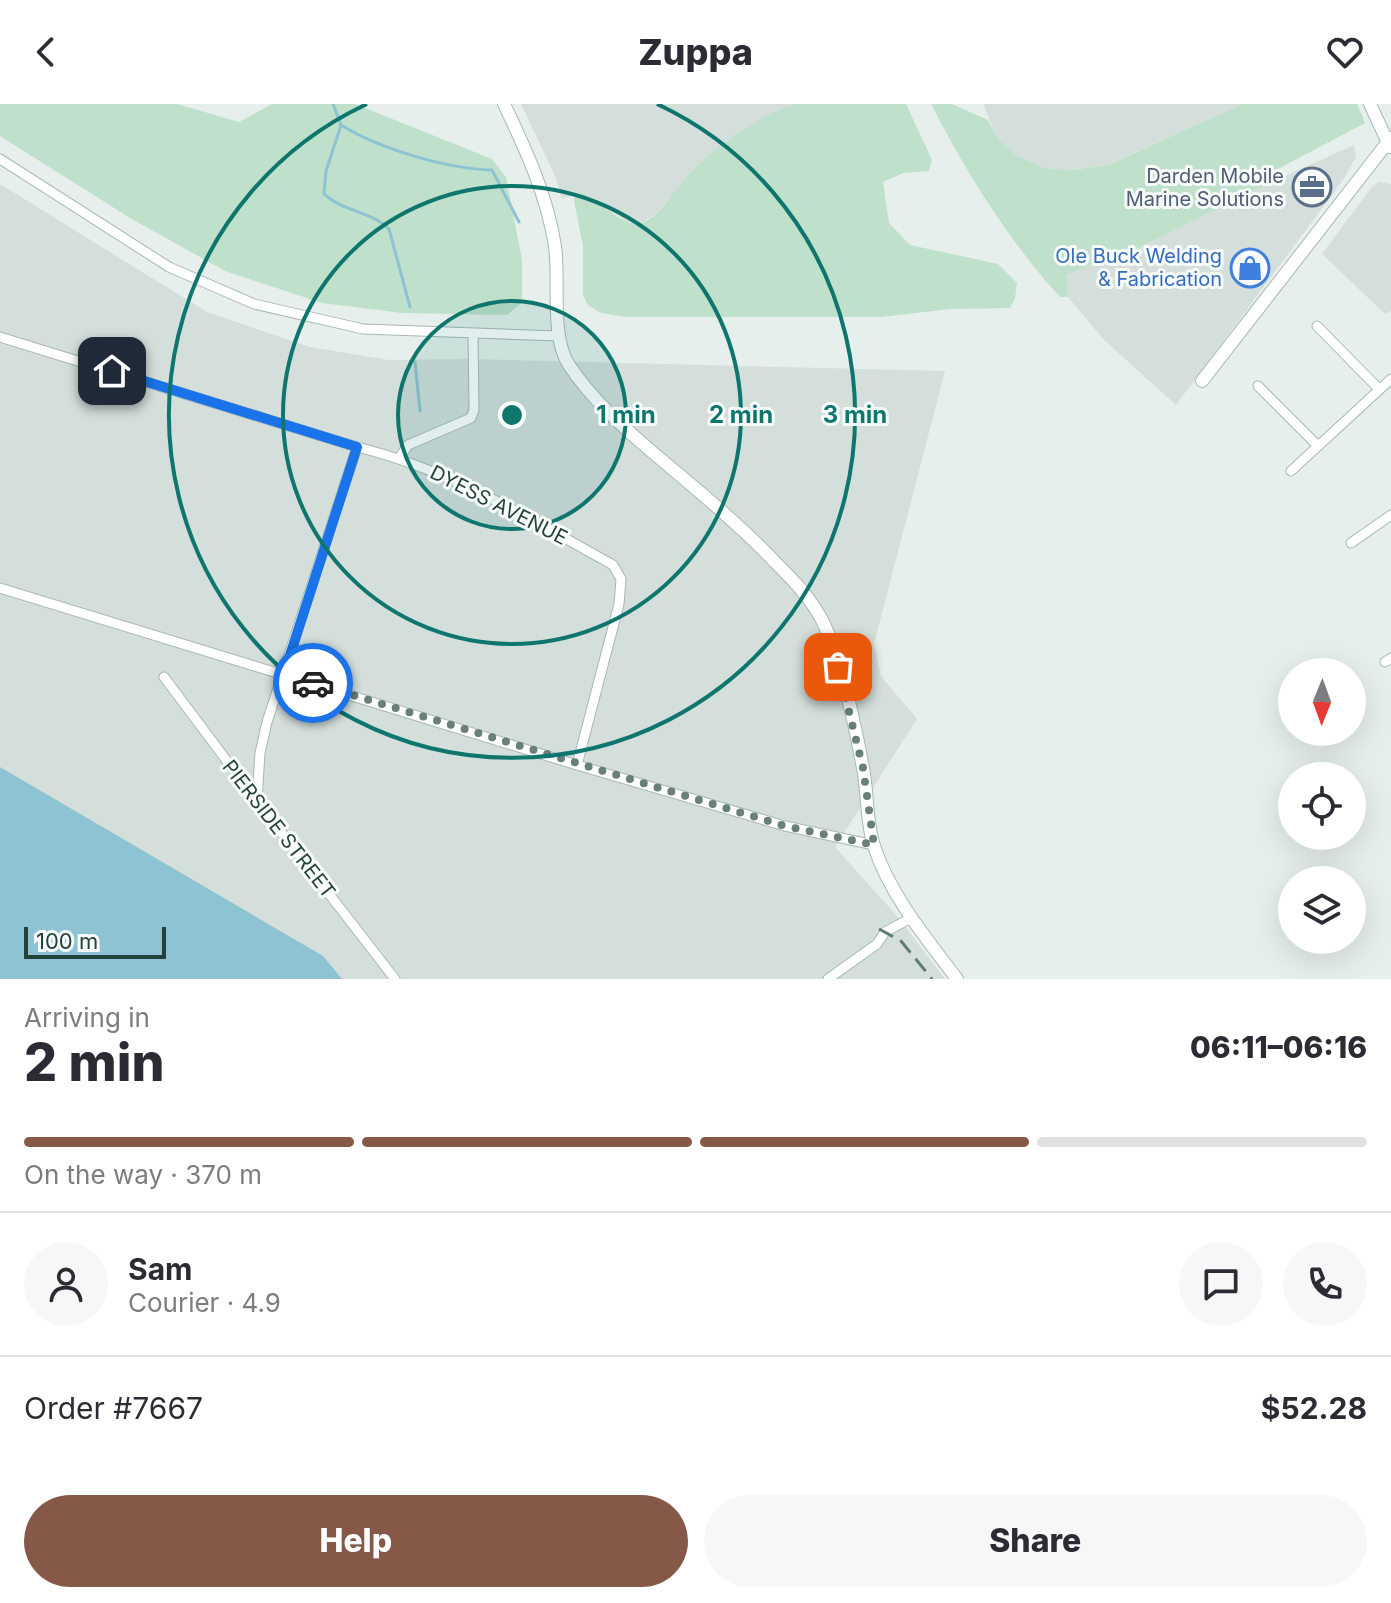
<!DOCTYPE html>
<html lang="en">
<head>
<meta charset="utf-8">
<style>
  body { margin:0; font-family:Inter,sans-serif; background:#f7f7f7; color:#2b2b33; height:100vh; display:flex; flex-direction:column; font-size:30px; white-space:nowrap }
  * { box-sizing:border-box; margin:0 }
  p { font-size:26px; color:#7c7c81 }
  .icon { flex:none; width:44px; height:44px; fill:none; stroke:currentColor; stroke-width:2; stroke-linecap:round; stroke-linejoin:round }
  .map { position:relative; height:875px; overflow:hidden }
  .side { display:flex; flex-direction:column; background:#fff; flex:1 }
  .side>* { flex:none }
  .needle { width:52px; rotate:181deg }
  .buttons { position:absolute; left:1278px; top:554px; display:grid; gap:16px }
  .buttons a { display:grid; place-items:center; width:88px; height:88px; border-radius:50%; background:#fff; box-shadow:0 8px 32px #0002; font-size:40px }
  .scale { position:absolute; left:24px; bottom:20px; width:142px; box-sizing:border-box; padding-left:8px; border:4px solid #24423c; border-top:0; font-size:22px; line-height:28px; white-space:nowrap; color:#24423c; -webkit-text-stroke:6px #f7fbf9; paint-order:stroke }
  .pin { position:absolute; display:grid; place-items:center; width:68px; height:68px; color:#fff; margin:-34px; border-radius:16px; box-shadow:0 4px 12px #0006 }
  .courier { position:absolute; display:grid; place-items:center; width:80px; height:80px; margin:-40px; border:6px solid #1a73e8; border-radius:50%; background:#fff; color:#222; box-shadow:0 2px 10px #0007 }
  .overview em { font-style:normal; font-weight:800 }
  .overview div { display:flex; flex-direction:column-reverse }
  .overview { display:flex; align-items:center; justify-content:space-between; height:136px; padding:0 24px }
  h1 { font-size:52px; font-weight:800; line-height:60px }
  .bar { display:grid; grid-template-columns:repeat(4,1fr); gap:12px 8px; align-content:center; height:96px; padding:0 24px }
  .bar i { height:10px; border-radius:6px; background:#e1e1e2 }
  .bar .current { background:#855847 }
  .bar p { grid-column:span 4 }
  .line { display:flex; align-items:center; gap:20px; padding:0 24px; border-top:2px solid #e1e1e2 }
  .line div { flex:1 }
  .round { display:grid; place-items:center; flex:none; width:84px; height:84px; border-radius:42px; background:#f7f7f7 }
  .cta { display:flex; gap:16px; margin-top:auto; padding:16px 24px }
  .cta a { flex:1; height:92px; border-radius:48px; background:#855847; color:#fff; font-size:32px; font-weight:800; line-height:92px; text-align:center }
  .cta a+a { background:#f7f7f7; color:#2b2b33 }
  header { display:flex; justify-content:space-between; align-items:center; height:104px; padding:0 24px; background:#fff; font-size:36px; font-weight:800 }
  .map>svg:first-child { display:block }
  .built { fill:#d4dfdb }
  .green { fill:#bfe0ca }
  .water { fill:#8ec3d3 }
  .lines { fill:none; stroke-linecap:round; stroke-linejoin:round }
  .stream { stroke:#8ec3d3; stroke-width:3 }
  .minor-casing { stroke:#a8b8b4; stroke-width:11 }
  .tertiary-casing { stroke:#a8b8b4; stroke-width:14 }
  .minor { stroke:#fff; stroke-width:9 }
  .tertiary { stroke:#fff; stroke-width:12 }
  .rail { stroke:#5f7d77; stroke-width:3; stroke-dasharray:16 8; stroke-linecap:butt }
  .done { stroke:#687f7a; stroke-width:8; stroke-dasharray:0 14.4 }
  .route { stroke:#1a73e8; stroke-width:10 }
  .ring { fill:none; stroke:#0f766e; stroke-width:4 }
  .labels { text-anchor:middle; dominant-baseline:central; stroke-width:6; stroke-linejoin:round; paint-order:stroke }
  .service-label { font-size:20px; fill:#4e5e75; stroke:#f7fbf9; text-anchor:end }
  .shop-label { font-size:20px; fill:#366cbe; stroke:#f7fbf9; text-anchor:end }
  .street-label { font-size:20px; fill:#24423c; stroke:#f7fbf9 }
  .centre { fill:#0f766e; stroke:#f7fbf9; stroke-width:4 }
  .ring-label { font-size:24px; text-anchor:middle; font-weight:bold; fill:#0f766e; stroke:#f7fbf9; stroke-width:6; stroke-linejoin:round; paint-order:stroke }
</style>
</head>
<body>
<header><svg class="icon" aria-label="back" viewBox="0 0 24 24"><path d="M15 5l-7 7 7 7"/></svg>Zuppa<svg class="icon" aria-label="heart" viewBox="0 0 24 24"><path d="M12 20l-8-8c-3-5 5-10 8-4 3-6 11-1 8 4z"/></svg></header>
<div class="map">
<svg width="1391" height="875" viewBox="0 0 1391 875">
  <rect width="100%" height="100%" fill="#e6efec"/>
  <path class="built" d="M521 0H793L776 7 724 41 686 75 656 110 640 119 624 117 609 105 575 90 562 95 555 72Z
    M983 0H1242L1107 61 1069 66 1044 64 1017 52 998 36Z
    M1354 41 1356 53 1343 76 1176 301 1104 236 1068 193 1066 171 1135 143 1138 144 1267 80Z
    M1379 78 1391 80V207L1385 210 1322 150 1371 84Z
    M0 80 207 208 310 243 389 256 468 255 945 267 874 540 881 572 917 615 835 743 897 812 945 875H338L322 854 0 663Z"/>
  <path class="green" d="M0 0H177L239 18 272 0H355L492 55 506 73 522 156V198L507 211 402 209 322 199 225 167 130 114 0 32Z
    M793 0H906L932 56 929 67 903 69 883 78 889 119 910 141 998 160 1017 179 1015 194 1010 204 951 205 881 213H625L601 209 588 201 583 191V142L574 97 575 90C601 86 613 123 639 119 657 116 669 94 679 82 708 47 751 16 793 0Z
    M931 0H952L988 16 998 35 1017 52 1044 64 1071 66 1108 61 1242 0H1357L1365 19 1276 66 1267 80 1138 144 1135 143 1066 171 1068 193H1060C1008 136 966 68 931 0Z"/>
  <path class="water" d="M0 663 323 852 342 875H0Z"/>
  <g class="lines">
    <path class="stream" d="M333 0 341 21 326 67 324 90C343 108 371 107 389 125L410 203
      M341 21C380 45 447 65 492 66L519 118
      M415 258 420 307"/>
    <defs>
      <path id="minor" d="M0 55 169 163 254 200 363 225 559 232
        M1317 222 1379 285
        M0 233 357 343C451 366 528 414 613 461L621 475 619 500 577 661
        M1258 282 1318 342
        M400 353 408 341 471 314 474 306 473 230
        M1291 367 1391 275
        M1351 439 1391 411
        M0 484 577 661 785 722 874 741
        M1385 558 1391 554
        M164 573 257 697 395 875
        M257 697 260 649 267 618 357 343
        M828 875 877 840 885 828 911 814"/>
      <path id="tertiary" d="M504 0C526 46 547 91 555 142 560 177 550 232 569 261 592 296 625 325 657 352 697 386 738 419 774 457 793 476 811 494 823 518 842 557 855 621 863 664 868 689 866 718 874 742 890 791 926 834 957 875
        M1370 0 1390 43
        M1202 277 1391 34"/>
    </defs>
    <use href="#minor" class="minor-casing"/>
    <use href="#tertiary" class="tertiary-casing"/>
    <use href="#minor" class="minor"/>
    <use href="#tertiary" class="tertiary"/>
    <path class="rail" d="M879 825 901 837 932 875"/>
  </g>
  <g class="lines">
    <path class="done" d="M313 579 785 722 874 741 863 664 838 563"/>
    <path class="route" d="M112 267 357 343 284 570 313 579"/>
  </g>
  <circle cx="512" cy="311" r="114" fill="#0f766e" fill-opacity=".12"/>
  <g class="ring">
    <circle cx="512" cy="311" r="114"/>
    <circle cx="512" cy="311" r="229"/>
    <path d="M657 0A343 343 0 1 1 367 0"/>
  </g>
  <defs>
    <symbol id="office-ring" viewBox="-11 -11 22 22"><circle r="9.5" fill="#f7fbf9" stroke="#5c6f8a" stroke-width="1.5"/><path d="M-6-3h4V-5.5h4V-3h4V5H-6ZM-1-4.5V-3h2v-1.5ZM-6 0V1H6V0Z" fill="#5c6f8a"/></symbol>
    <symbol id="shop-ring" viewBox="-11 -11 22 22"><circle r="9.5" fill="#f7fbf9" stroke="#3f7fe0" stroke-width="1.5"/><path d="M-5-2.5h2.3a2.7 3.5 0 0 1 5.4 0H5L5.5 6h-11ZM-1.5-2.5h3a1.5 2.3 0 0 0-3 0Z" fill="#3f7fe0"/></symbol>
  </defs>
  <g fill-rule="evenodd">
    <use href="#office-ring" x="1290" y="61" width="44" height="44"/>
    <use href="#shop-ring" x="1228" y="142" width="44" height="44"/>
  </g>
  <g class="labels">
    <g class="service-label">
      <text x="1284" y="72">Darden Mobile<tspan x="1284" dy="23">Marine Solutions</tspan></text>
    </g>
    <g class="shop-label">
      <text x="1222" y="152">Ole Buck Welding<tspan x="1222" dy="23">&amp; Fabrication</tspan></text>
    </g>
    <g class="street-label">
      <text transform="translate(499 401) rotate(27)">DYESS AVENUE</text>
      <text transform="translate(279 725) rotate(52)">PIERSIDE STREET</text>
    </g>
  </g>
  <circle cx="512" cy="311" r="12" class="centre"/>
  <g class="ring-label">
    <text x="626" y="319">1 min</text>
    <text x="741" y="319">2 min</text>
    <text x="855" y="319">3 min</text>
  </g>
</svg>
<div class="buttons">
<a><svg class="needle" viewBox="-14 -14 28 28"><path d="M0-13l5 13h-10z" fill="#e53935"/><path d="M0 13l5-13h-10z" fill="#7c7c81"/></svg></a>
<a><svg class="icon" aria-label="locate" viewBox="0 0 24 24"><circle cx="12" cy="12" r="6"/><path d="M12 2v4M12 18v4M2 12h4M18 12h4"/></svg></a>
<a><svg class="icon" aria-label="layers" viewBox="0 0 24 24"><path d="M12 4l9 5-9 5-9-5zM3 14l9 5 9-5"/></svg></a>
</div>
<div class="scale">100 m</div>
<div class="pin" style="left:838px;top:563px;background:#ea580c"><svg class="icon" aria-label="bag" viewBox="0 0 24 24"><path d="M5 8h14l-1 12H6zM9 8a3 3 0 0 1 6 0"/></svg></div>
<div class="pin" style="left:112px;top:267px;background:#1f2937"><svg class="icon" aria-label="home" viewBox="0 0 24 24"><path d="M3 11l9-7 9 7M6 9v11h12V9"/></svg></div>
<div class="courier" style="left:313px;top:579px"><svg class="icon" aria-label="car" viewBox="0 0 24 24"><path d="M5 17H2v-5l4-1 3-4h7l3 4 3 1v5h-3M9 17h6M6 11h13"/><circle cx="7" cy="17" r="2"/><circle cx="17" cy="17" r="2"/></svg></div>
</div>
<section class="side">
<div class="overview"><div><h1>2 min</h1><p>Arriving in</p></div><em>06:11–06:16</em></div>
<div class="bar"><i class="current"></i><i class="current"></i><i class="current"></i><i></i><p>On the way · 370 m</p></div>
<div class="line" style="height:144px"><a class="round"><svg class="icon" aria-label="person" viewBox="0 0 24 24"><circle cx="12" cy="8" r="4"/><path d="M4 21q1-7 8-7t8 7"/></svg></a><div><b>Sam</b><p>Courier · 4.9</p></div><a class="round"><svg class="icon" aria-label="chat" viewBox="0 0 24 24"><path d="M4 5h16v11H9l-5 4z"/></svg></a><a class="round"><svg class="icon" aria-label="phone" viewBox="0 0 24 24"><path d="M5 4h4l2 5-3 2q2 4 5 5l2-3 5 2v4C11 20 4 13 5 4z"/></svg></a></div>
<div class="line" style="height:104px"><div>Order #7667</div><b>$52.28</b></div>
<div class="cta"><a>Help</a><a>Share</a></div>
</section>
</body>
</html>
